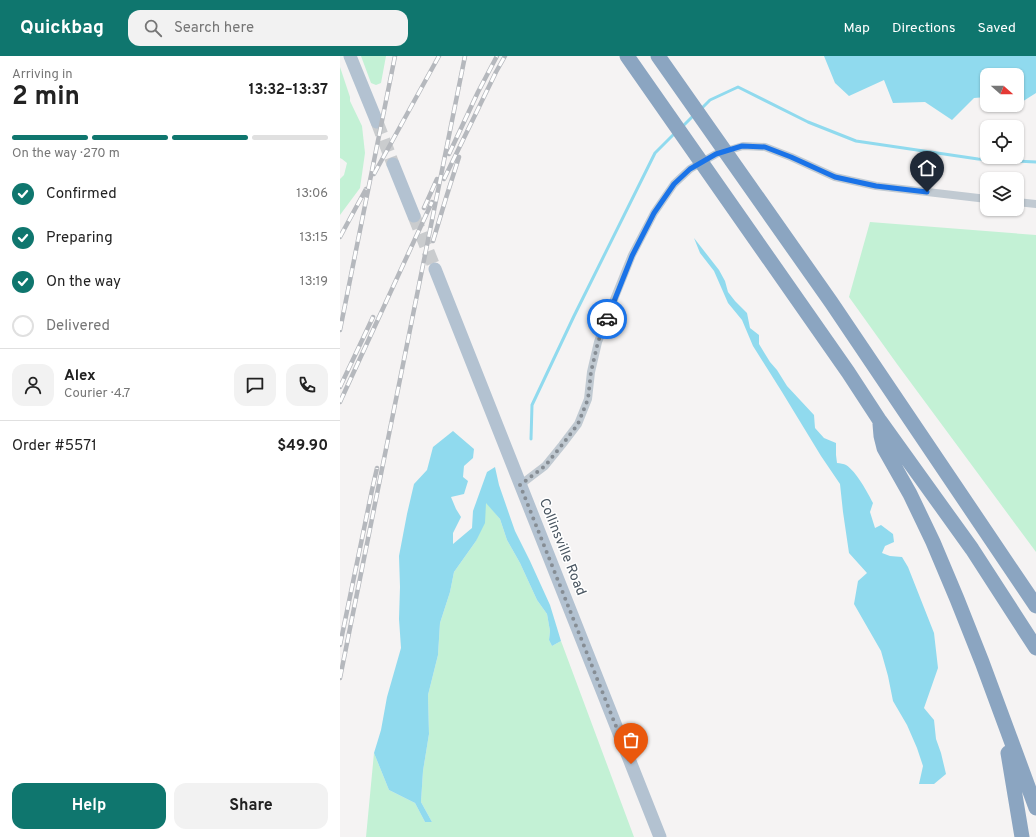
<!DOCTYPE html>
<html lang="en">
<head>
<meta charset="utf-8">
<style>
  body { margin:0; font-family:Overpass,sans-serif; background:#f2f2f2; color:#222; height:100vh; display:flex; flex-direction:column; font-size:15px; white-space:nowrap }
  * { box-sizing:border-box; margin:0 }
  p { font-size:13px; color:#767676 }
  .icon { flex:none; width:22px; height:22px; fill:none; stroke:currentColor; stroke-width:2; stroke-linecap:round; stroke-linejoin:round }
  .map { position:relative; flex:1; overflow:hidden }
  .drawer { display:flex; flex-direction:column; background:#fff; width:340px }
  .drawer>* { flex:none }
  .needle { width:26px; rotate:111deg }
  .fabs { position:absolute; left:640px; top:12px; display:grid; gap:8px }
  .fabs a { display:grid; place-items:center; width:44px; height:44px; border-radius:8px; background:#fff; box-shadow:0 1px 3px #0004; font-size:20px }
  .pin { position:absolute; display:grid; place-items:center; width:34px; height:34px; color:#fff; margin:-41px -17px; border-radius:50% 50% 50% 0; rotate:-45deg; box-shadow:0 0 4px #0007 }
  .pin .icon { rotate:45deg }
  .courier { position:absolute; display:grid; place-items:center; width:40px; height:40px; margin:-20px; border:3px solid #1a73e8; border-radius:50%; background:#fff; color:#222; box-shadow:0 1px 5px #0007 }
  .summary em { font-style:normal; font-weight:700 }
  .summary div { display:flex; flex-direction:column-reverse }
  .summary { display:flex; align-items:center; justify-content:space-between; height:68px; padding:0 12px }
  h1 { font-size:26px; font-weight:700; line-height:30px }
  .bar { display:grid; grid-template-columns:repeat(4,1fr); gap:6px 4px; align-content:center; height:48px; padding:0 12px }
  .bar i { height:5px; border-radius:3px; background:#e0e0e0 }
  .bar .current { background:#0f766e }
  .bar p { grid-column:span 4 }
  .line { display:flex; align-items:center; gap:10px; padding:0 12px; border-top:1px solid #e0e0e0 }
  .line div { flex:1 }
  .round { display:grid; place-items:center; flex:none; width:42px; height:42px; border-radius:12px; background:#f2f2f2 }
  ol { padding:0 12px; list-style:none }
  li { display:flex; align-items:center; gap:12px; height:44px }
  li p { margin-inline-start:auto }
  li .icon { padding:4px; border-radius:50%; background:#0f766e; color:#fff; stroke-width:4 }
  li:last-child { color:#767676 }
  li i { width:22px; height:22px; border:2px solid #e0e0e0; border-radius:50% }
  .button { display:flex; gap:8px; margin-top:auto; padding:8px 12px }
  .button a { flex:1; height:46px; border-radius:12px; background:#0f766e; color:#fff; font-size:16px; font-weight:700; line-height:46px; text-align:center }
  .button a+a { background:#f2f2f2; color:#222 }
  header { display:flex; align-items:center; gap:24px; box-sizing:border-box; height:56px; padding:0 20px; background:#0f766e; color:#fff }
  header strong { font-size:19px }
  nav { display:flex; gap:22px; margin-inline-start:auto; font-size:14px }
  .search { width:280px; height:36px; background:#f2f2f2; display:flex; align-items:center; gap:10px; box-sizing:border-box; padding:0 14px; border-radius:12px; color:#767676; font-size:15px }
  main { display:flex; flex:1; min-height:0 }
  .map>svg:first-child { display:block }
  .green { fill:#c3f1d5 }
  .water { fill:#90daee }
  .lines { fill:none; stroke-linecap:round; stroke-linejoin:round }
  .stream { stroke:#90daee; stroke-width:3 }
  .primary-tunnel { stroke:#caccce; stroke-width:13; stroke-dasharray:13 6; stroke-linecap:butt }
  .street { stroke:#c1cad2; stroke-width:8 }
  .primary { stroke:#b3c2d1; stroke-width:13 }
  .highway { stroke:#8ba5c1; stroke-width:15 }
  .rail-casing { stroke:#b5b8bd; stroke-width:4.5 }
  .rail { stroke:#fff; stroke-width:3; stroke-dasharray:9; stroke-linecap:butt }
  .done { stroke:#868d94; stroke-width:4; stroke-dasharray:0 7.2 }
  .route { stroke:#1a73e8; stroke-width:5 }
  .labels { text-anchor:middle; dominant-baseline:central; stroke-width:3; stroke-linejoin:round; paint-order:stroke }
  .street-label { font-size:14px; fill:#4a5661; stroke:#fff }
</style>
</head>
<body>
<header>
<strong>Quickbag</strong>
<div class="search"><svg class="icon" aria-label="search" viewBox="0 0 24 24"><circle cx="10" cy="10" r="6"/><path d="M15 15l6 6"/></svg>Search here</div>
<nav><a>Map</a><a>Directions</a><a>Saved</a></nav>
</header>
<main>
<section class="drawer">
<div class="summary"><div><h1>2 min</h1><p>Arriving in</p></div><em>13:32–13:37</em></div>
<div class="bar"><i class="current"></i><i class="current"></i><i class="current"></i><i></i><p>On the way · 270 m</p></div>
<ol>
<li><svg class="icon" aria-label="check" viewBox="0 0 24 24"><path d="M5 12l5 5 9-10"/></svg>Confirmed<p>13:06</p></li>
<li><svg class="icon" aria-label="check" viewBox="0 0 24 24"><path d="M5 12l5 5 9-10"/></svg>Preparing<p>13:15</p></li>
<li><svg class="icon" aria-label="check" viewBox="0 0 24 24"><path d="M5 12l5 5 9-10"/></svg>On the way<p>13:19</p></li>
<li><i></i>Delivered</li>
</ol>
<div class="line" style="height:72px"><a class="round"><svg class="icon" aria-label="person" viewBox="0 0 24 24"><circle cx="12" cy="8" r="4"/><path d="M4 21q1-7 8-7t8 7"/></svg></a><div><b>Alex</b><p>Courier · 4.7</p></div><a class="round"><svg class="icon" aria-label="chat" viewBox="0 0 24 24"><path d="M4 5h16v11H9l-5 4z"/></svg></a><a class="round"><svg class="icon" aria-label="phone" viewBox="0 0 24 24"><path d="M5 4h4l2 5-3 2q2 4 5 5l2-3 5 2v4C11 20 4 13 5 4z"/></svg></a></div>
<div class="line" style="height:52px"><div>Order #5571</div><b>$49.90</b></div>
<div class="button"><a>Help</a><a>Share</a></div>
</section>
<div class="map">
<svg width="696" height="781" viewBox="0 0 696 781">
  <rect width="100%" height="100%" fill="#f5f3f3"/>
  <path class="green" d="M21 0H46L41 27 36 29 31 27Z
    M0 11 10 41V45L22 70 25 97 20 132 0 159V123L4 119 7 107 2 103 0 102Z
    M530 166 696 179V496L557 308 509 241Z
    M146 446 160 463 167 484 180 507 197 544 207 558 210 575 209 584 212 590 221 585 294 781H26L34 697 49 734 75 747 85 766H92L81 746 83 715 89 678 88 639 98 599 100 567 110 536 114 516 136 485Z"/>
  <path class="water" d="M484 0H696V37L677 49V19H647V41L634 42 612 64 585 46 553 47 544 24 509 40 495 27Z
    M354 182 379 214 385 225 388 236 395 245 407 257 410 272 419 279V288L430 306 437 314 447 330 474 359 475 372 484 382 496 387V399L497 407C500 407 504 408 506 409 516 415 528 437 533 447L530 456 535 472 541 469 553 478 554 486 545 490 542 497 550 500 562 501 568 511 594 577 598 612 584 652 594 664 596 683 601 697 606 718 594 728H579L583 710 577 692 567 669 553 645 548 620 541 595 514 548 518 525 527 517 509 497 503 456 500 428 481 400 442 336 413 290 402 264 388 247 374 215 360 197Z
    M113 375 134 393 133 402 124 410 123 421 128 425 124 438 111 441 116 453 121 461 113 477V488L132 472 133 455 147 416 155 411 159 429 175 475 190 505 210 549 221 585 212 590 209 584 210 575 207 558 197 544 180 507 167 484 160 463 146 447 145 467 136 485 114 516 110 536 100 567 98 599 88 639 89 678 83 715 81 746 92 766H85L75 747 49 734 34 697 41 674 47 641 61 592 59 563 60 531 59 500 67 458 74 428 87 414 93 391Z"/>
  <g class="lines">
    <path class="stream" d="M361 53 370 44 398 31 468 66 516 85 638 103 696 106
      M342 71 354 59
      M191 383 192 349 234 260 315 97 335 77"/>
    <path class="primary-tunnel" d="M37 66 53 108
      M74 160 95 213"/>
    <path class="street" d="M677 146 696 148
      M180 429 205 410 222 389 238 368 248 343 251 316 258 286 275 241 292 199 314 157 334 128 350 113 376 98 403 90 425 91 451 101 495 121 536 130 647 143"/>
    <path class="primary" d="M10 0 37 66
      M53 108 74 160
      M95 213 320 781"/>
    <path class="highway" d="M287 0 508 316 540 365 632 493 696 592
      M318 0 491 246 696 550
      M540 368 541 380 544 392 570 438 593 486 617 543 642 606 696 752
      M668 697 682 781"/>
    <defs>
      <path id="rail" d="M109 98 138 36 157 0
        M34 118 99 0
        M104 123 156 16 165 0
        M84 152 97 123
        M0 181 26 133
        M93 185 106 142 119 101
        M0 274 55 0
        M0 331 33 261
        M0 346 92 146
        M0 589 32 434 37 412
        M0 622 125 0"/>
    </defs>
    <use href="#rail" class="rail-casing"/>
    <use href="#rail" class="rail"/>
  </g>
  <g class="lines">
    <path class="done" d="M267 263 258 286 251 316 248 343 238 368 222 389 205 410 180 429 291 708"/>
    <path class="route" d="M267 263 292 200 314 157 334 128 350 113 376 98 402 90 425 91 451 101 495 121 536 130 587 136"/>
  </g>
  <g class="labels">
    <g class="street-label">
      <text transform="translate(222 491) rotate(68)">Collinsville Road</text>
    </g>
  </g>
</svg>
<div class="fabs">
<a><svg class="needle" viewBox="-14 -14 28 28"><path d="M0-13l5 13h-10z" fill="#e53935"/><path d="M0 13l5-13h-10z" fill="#767676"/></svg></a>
<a><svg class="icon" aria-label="locate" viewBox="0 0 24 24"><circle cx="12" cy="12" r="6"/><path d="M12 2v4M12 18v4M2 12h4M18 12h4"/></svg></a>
<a><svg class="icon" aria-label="layers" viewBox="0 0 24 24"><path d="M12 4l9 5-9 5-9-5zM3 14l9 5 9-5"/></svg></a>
</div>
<div class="pin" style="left:291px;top:708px;background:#ea580c"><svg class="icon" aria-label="bag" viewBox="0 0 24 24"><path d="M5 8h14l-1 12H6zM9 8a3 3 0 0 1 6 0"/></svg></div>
<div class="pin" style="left:587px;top:136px;background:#1f2937"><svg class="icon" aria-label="home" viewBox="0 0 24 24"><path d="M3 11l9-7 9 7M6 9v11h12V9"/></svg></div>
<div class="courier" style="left:267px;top:263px"><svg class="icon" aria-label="car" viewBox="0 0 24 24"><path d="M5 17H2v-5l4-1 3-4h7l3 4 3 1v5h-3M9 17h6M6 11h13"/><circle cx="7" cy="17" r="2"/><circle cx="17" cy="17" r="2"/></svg></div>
</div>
</main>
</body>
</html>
